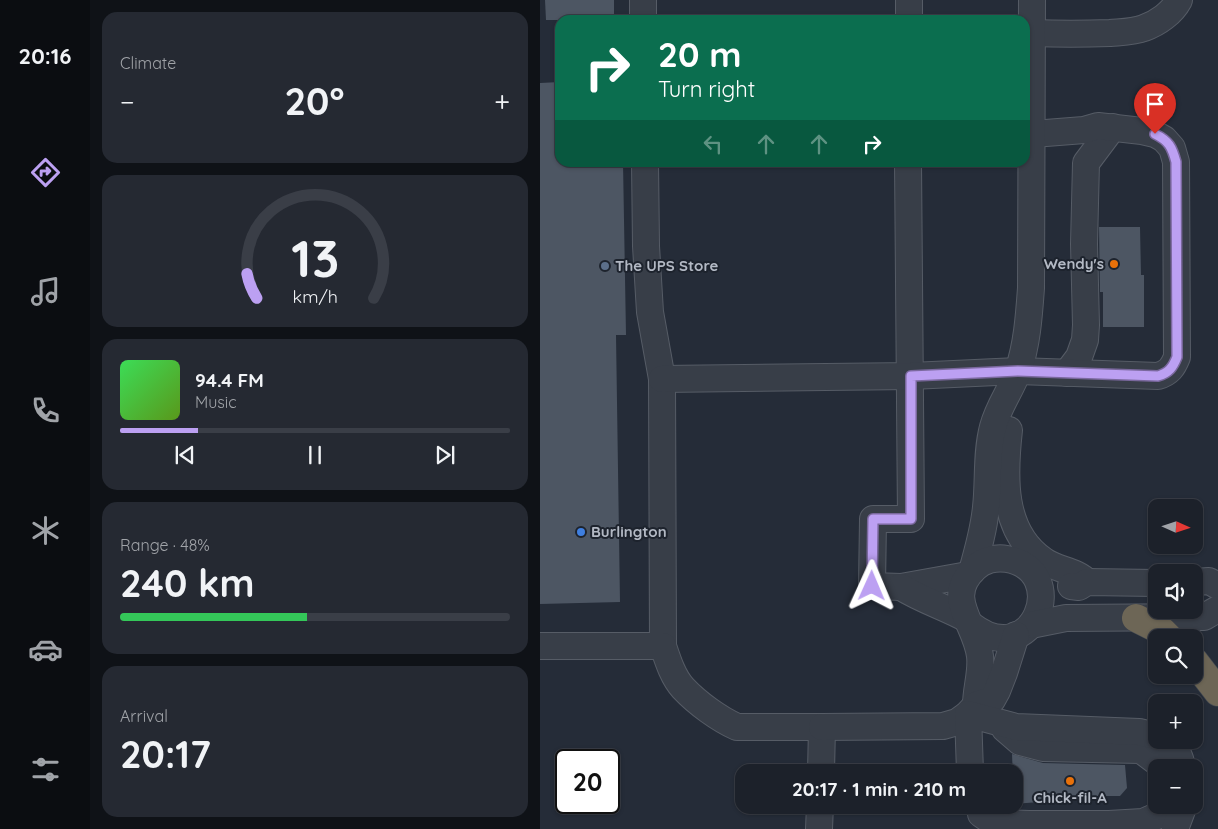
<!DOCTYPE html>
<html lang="en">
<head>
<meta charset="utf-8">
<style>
	:root { --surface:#1c212a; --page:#252932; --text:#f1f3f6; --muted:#a0a3a8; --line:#3a3e47; --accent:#bca0f2 }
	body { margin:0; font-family:Quicksand,sans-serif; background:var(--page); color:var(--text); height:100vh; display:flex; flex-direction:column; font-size:19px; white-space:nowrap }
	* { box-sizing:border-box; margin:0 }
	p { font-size:16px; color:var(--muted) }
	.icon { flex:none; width:28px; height:28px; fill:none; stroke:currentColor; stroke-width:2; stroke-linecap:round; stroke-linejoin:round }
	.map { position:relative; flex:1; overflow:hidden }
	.sheet { display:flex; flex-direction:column; gap:12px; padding:12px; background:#0f1217; width:450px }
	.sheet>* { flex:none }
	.hud { position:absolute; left:15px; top:15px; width:475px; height:152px; border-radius:15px; box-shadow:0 1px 4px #0004,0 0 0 1px var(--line); background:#0b6e4f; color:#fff; overflow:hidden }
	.needle { width:32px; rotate:93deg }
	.tools { position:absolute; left:608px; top:499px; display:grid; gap:10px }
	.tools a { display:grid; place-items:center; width:55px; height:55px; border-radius:10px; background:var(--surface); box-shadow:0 1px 4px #0004,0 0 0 1px var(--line); font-size:25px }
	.speed { position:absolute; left:15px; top:749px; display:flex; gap:10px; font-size:25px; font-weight:700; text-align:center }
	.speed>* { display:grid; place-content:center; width:65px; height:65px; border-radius:50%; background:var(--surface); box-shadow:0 1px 4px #0004,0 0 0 1px var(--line); line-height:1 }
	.speed .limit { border:2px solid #111; border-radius:8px; background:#fff; color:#111 }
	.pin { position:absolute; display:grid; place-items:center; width:42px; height:42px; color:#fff; margin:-51px -21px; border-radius:50% 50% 50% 0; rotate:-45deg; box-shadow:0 0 5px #0007 }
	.pin .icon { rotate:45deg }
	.me { position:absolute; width:55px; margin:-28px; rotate:1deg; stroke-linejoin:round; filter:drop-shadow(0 0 4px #0008) }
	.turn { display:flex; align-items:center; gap:18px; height:105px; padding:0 20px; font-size:22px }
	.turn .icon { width:65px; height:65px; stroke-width:2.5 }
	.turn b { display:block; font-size:35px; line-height:42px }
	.lanes { display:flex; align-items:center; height:48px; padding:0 20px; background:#0003; justify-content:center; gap:25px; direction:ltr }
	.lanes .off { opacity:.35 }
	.big { font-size:38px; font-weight:700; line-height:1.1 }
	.sheet .tile { flex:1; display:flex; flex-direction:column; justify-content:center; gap:8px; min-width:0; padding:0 18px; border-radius:15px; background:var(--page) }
	.sheet .dial { align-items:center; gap:0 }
	.dial svg { height:130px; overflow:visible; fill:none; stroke:var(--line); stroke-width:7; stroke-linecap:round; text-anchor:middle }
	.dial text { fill:var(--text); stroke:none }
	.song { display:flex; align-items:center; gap:15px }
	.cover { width:60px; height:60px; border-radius:8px; background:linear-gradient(135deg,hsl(130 70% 55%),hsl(90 70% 35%)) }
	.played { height:5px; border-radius:2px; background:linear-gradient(90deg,var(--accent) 20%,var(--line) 20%) }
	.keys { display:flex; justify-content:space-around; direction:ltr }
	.heat { display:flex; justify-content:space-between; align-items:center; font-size:28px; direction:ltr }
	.charge { height:8px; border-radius:4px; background:linear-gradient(90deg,#34c759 48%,var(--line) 0) }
	.trip { position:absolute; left:195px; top:764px; width:288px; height:50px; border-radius:15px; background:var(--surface); box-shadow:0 1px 4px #0004,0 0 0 1px var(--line); font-weight:700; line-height:50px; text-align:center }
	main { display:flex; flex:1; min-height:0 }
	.menu { display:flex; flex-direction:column; width:90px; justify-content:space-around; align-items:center; background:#0b0d11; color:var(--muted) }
	.menu .icon { width:35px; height:35px }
	.menu .active { color:var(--accent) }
	.menu b { font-size:22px; color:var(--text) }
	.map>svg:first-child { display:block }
	.building { fill:#4d5663 }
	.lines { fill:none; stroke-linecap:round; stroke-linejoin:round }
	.minor-casing { stroke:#565c66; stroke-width:28 }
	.highway-casing { stroke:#434953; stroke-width:29 }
	.minor { stroke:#383e48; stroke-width:26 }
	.highway { stroke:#6d6656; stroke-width:28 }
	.route-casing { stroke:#7a689d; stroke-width:12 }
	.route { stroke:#bca0f2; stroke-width:9 }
	.food-dot { fill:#e8710a; stroke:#1d232d; stroke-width:2 }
	.service-dot { fill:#5c6f8a; stroke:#1d232d; stroke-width:2 }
	.shop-dot { fill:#3f7fe0; stroke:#1d232d; stroke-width:2 }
	.labels { text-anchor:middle; stroke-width:4; stroke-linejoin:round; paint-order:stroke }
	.poi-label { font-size:15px; font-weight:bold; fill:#b3b9c4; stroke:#1d232d; text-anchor:start }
</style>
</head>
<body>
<main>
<nav class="menu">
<b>20:16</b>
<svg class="icon active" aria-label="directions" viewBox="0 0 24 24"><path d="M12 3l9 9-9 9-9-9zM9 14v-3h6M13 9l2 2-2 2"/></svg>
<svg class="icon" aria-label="music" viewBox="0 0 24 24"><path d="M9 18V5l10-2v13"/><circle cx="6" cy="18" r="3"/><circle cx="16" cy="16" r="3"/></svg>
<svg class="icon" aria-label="phone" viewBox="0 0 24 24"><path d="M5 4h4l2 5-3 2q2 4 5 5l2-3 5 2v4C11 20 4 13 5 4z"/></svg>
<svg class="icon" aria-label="climate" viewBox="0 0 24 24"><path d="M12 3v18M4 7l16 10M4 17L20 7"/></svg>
<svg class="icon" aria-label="car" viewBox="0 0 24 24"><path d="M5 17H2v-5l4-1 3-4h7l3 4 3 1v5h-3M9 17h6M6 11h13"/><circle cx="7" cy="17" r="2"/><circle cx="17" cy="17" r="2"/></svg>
<svg class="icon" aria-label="filters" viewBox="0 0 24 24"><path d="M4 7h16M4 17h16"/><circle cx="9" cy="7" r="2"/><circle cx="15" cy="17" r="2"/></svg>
</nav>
<section class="sheet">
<div class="tile"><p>Climate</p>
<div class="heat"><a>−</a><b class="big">20°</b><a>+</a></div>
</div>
<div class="tile dial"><svg viewBox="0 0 100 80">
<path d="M14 69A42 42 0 1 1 86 69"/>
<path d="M14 69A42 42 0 0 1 8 54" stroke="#bca0f2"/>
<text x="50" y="56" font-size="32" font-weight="700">13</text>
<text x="50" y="72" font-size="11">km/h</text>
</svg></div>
<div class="tile">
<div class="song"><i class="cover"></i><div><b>94.4 FM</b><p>Music</p></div></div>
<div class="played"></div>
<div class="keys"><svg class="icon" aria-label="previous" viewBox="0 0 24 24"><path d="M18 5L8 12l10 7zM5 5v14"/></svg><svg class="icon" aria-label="pause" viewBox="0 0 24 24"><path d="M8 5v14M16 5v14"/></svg><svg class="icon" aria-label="next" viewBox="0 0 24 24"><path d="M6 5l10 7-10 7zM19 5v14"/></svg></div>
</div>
<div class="tile"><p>Range · 48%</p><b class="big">240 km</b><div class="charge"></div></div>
<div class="tile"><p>Arrival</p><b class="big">20:17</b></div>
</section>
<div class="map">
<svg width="678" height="829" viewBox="0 0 678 829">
	<rect width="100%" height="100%" fill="#252c38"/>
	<g class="building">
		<path d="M5,0h69v20h-68z"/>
		<path d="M20,82v80h63l3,173h-10l4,267 -80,2v-521z"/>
		<path d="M559,227h41l1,48h3v52h-41v-35h-3z"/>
		<path d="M472,754l31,9 82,2 2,23 -7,8h-33l-20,4 -53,4z"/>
	</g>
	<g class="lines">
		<defs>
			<g id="minor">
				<path d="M103,0v20"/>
				<path d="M369,0v20"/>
				<path d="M492,33c26,1 52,1 78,0 11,-1 24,-1 34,-5 14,-5 28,-15 35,-28"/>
				<path d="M105,162l1,84 4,66 12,67 1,267"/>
				<path d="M368,162l3,357h-38l-1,67 29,1 67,-12"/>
				<path d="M527,373l12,-16 6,-17 1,-15 -2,-81 2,-81 27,-36"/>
				<path d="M122,379l249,-3 107,-5 140,5c11,-3 15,-9 19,-19l-1,-195 -4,-14 -8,-9 -9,-5 -13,-3 -44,-5 -14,4 -51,4"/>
				<path d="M469,430c-5,45 -8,101 34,130 13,10 33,10 44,22"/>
				<path d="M432,571c6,-21 12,-42 14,-64 3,-26 0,-54 7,-80 5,-20 18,-37 25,-56 9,-26 11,-55 13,-83l1,-288"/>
				<path d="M654,582l15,-1 9,5"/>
				<path d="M531,586l8,1 8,-5 69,1"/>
				<path d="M361,587c21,13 44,20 66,32"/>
				<path d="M431,625c63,49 101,-55 36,-66 -11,-2 -24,1 -32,9 -32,30 1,55 5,88 2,16 -4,32 -4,49"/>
				<path d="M491,625l35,-7 138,-1 14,-8"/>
				<path d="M0,646h123c5,15 10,31 20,42 14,15 36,31 54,39h85l-1,45"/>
				<path d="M282,727l121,-1 14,-4 11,-8 8,-9 16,-5 5,-9 7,-18 12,-38"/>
				<path d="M465,729l15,13 23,6 98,2 24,18"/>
				<path d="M626,740c9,6 15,17 16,28"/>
				<path d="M430,772l-2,-58 48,13 123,5 17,4"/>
				<path d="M440,805l1,9 13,9 35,1h80l34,-2 16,-7 5,-10"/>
				<path d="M279,829l1,-24"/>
				<path d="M635,829l9,-24"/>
			</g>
			<g id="highway">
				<path d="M596,618l26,13 7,7"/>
				<path d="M654,661l24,31"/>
			</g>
		</defs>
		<use href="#minor" class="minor-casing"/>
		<use href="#highway" class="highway-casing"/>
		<use href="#minor" class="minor"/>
		<use href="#highway" class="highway"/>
	</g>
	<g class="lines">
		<defs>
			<path id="route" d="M332,586l1,-67h38v-143l107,-5 140,5c11,-3 15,-9 19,-19l-1,-195c-4,-15 -7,-21 -21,-28"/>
		</defs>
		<use href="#route" class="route-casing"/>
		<use href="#route" class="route"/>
	</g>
	<g class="food-dot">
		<circle cx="574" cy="264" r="5"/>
		<circle cx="530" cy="781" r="5"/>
	</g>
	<circle class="service-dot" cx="65" cy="266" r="5"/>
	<circle class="shop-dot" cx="41" cy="532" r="5"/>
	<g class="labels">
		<g class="poi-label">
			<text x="564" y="269" text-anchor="end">Wendy's</text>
			<text x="75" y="271">The UPS Store</text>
			<text x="51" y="537">Burlington</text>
			<text x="530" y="803" text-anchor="middle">Chick-fil-A</text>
		</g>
	</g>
</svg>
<div class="tools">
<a><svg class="needle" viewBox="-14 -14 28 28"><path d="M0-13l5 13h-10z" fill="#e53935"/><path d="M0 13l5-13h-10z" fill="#a0a3a8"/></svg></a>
<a><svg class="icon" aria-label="sound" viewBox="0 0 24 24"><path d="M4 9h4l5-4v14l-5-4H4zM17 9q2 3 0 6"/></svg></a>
<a><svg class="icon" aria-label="search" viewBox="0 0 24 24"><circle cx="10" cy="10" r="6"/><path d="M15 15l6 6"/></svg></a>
<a>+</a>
<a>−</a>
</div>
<div class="speed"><div class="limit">20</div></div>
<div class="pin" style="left:615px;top:134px;background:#d93025"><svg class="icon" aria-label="arrive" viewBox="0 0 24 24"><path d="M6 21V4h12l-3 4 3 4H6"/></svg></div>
<svg class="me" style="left:332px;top:586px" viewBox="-20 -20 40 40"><path d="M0-17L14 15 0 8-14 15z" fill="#bca0f2" stroke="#fff" stroke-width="4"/></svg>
<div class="trip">20:17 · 1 min · 210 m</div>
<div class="hud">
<div class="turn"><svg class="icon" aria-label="right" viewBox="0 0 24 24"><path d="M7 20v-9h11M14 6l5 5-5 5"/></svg><div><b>20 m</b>Turn right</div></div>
<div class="lanes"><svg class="icon off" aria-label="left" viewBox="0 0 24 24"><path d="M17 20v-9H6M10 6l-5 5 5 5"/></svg><svg class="icon off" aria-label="ahead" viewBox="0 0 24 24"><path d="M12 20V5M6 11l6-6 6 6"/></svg><svg class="icon off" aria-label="ahead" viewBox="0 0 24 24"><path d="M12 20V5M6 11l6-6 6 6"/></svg><svg class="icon" aria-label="right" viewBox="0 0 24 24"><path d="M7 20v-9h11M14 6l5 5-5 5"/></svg></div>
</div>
</div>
</main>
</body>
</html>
